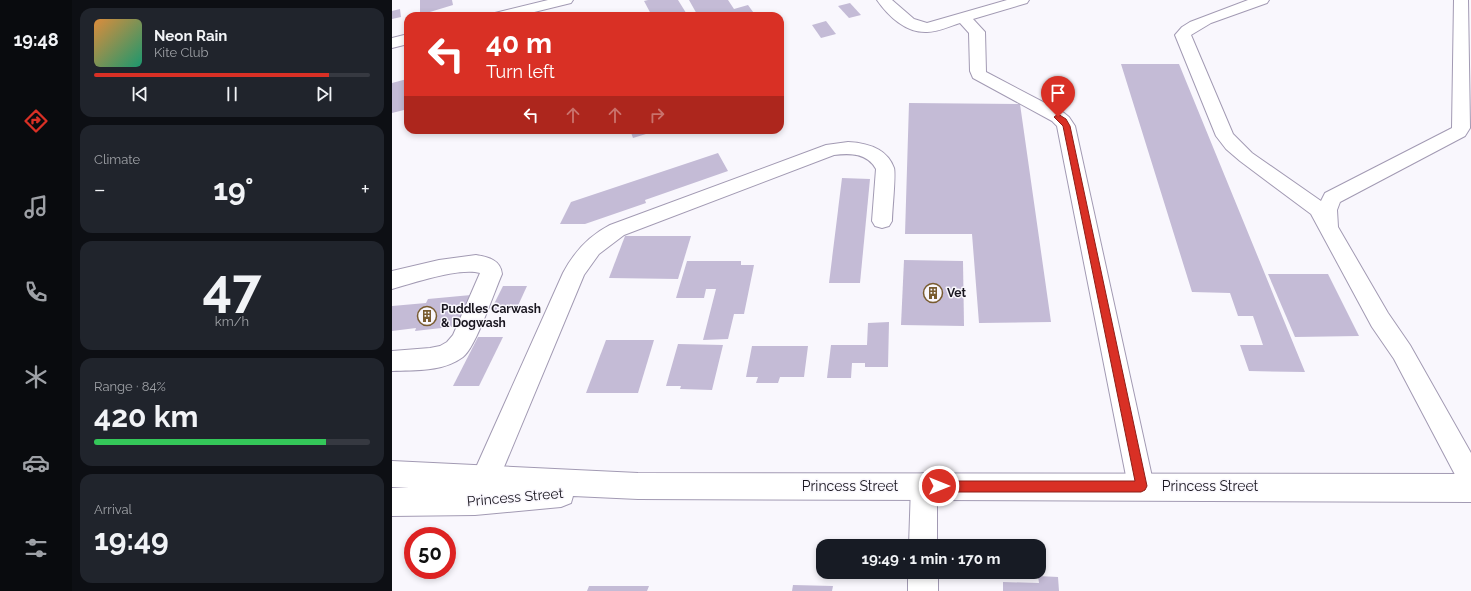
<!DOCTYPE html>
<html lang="en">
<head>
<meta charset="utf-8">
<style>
	:root { --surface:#171b24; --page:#20242c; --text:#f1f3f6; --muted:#9ea1a6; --line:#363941; --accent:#d93025 }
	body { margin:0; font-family:Raleway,sans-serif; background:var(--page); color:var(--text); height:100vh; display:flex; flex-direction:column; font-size:15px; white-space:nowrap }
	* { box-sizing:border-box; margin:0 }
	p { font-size:13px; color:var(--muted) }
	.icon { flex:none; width:22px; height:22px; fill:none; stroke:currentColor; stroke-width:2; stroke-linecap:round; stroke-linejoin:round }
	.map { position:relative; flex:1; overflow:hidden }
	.panel { display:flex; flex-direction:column; gap:8px; padding:8px; background:#0d0f14; width:320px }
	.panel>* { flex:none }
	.banner { position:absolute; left:12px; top:12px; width:380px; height:122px; border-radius:12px; box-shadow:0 2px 6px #0003; background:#d93025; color:#fff; overflow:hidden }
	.speed { position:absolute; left:12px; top:527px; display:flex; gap:8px; font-size:20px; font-weight:700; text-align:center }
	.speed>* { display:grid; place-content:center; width:52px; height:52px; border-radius:50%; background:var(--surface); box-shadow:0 2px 6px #0003; line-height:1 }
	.speed .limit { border:6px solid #d22; background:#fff; color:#111 }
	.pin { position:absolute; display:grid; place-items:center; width:34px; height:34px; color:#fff; margin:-41px -17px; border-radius:50% 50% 50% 0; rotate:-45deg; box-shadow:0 0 4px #0007 }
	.pin .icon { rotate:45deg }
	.me { position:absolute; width:44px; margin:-22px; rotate:90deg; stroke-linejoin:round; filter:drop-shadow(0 0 3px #0008) }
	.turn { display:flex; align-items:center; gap:14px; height:84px; padding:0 16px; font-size:18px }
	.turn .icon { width:52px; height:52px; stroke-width:2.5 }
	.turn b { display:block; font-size:28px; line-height:34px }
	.lanes { display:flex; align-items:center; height:38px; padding:0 16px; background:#0003; justify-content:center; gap:20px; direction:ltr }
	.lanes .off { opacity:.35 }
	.big { font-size:30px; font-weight:700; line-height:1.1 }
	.panel .tile { flex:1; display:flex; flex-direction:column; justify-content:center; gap:6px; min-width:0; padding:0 14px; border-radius:12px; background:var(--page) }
	.panel .dial { align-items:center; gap:0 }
	.dial b { font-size:52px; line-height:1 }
	.song { display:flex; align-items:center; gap:12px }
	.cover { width:48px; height:48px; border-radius:6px; background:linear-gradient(135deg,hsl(30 70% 55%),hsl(160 70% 35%)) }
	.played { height:4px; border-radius:2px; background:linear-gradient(90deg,var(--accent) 85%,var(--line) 85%) }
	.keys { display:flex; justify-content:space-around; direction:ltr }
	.heat { display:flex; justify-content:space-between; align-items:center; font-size:22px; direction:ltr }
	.charge { height:6px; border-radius:3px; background:linear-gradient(90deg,#34c759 84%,var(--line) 0) }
	.trip { position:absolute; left:424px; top:539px; width:230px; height:40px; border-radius:12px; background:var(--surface); box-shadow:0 2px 6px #0003; font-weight:700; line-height:40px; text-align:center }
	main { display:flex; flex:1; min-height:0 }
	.menu { display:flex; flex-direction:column; width:72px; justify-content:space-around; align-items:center; background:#090b0e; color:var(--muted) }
	.menu .icon { width:28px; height:28px }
	.menu .selected { color:var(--accent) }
	.menu b { font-size:18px; color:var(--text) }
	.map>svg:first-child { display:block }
	.building { fill:#c4bbd6 }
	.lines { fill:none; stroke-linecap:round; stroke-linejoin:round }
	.minor-casing { stroke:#a29ab3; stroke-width:2 }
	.major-casing { stroke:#a29ab3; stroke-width:2 }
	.minor { fill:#fff; fill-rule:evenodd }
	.major { fill:#fff; fill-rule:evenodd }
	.route { fill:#d93025; stroke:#8d1f18 }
	.labels { text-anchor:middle; stroke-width:3; stroke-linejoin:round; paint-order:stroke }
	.poi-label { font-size:12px; font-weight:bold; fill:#19161f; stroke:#f9f7fd; text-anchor:start }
	.near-street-label { font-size:14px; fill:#19161f; stroke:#f9f7fd }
</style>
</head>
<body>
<main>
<nav class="menu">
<b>19:48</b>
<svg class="icon selected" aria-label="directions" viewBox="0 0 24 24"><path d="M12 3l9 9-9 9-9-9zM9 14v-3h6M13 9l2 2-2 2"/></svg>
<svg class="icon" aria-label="music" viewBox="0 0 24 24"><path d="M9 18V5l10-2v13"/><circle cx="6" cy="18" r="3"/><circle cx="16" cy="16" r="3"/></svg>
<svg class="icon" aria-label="phone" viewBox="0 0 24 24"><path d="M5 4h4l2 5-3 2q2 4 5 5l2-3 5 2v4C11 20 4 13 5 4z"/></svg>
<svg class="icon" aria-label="climate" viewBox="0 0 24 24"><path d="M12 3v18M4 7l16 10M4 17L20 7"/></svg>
<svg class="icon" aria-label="car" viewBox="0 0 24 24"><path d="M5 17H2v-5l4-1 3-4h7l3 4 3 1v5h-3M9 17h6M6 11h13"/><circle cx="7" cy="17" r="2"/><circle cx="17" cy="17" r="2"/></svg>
<svg class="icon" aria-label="filters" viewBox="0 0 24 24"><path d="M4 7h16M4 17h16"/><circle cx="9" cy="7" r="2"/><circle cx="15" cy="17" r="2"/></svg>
</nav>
<section class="panel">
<div class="tile">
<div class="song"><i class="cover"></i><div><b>Neon Rain</b><p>Kite Club</p></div></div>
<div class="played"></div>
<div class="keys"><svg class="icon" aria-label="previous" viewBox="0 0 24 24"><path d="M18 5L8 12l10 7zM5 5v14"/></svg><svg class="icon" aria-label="pause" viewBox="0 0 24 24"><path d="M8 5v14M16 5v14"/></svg><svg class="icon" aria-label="next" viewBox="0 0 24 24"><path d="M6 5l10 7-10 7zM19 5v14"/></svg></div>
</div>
<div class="tile"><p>Climate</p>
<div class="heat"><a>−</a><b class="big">19°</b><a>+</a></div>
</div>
<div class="tile dial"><b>47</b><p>km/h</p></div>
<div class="tile"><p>Range · 84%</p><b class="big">420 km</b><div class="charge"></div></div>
<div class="tile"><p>Arrival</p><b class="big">19:49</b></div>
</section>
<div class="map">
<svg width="1079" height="591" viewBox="0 0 1079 591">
	<rect width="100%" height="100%" fill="#f9f7fd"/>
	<g class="building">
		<path d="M28,0h32l1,5 -33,10z"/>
		<path d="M256,0h30l10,16h-36l-8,-15z"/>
		<path d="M297,0h39l6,9 14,-4 8,11h-58z"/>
		<path d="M458,3l11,12 -12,3 -11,-12z"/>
		<path d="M8,9l1,8 -9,2v-8z"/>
		<path d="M434,21l10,13 -15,4 -9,-13z"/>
		<path d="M729,64h58l126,308 -56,-1 -9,-26h23l-10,-29h-15l-8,-23 -38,-1z"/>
		<path d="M15,79l1,30 -16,4v-30z"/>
		<path d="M517,103l111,1 31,218 -72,1 -7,-89h-67z"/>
		<path d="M238,130h29l-26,8z"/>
		<path d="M326,153l10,18 -83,29 1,3 -61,21h-25l11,-22z"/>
		<path d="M450,178l28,1 -10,104h-31z"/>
		<path d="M233,236h66l-13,43 -69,-1z"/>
		<path d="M512,260l59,1 1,65 -63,-1z"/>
		<path d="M295,261h54v4h13l-10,49h-10l-6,25 -25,1 13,-51h-10l-2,9h-28z"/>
		<path d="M876,274h60l31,62 -64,1z"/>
		<path d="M111,286h24l-11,24h-25z"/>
		<path d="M79,295l-12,31 -44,5 1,-3 -24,3v-25l34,-3 2,-4z"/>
		<path d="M497,322l-1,45h-23v-4h-13l-1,15h-24l4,-33h36l1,-22z"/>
		<path d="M86,337h25l-24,49h-26z"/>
		<path d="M214,340h48l-16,53h-52z"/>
		<path d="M286,344l45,1 -11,45 -32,-1 1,-3h-15z"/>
		<path d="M360,346h56l-4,31h-24l-2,6h-22l2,-6h-12z"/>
		<path d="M646,576l20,1 1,14h-56v-9l36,1z"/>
		<path d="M401,585l40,1 -1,5h-40z"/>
		<path d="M197,586h60l-2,5h-60z"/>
	</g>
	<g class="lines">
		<defs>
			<g id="minor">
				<path d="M156,0h25l-2,3 -53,13h-25l2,-3z"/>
				<path d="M485,0h15l22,19 13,4 80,-23h22l-2,3 -54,16 12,13 1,40 78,41 5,4 6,9 79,360 -3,10 -10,3 -10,-3 -3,-10 -71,-360 -5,-5 -79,-43 -3,-7 -1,-38 -9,-10c-10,3 -22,9 -33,9 -21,1 -39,-16 -50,-32z"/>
				<path d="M856,0h21l-2,3 -56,20 -20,12 42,99 19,19 69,48 4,-8 127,-65 2,-128h14l2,128 -5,8 -125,66 -3,8 1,17 50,86 22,32 61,108v39l-9,-4 -68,-129 -22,-32 -61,-113 -71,-53 -14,-12 -10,-13 -41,-101 7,-8 8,-5z"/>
				<path d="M16,34v10l-16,4v-10z"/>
				<path d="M456,142c19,1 39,6 46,26 2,7 -2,43 -2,53l-3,5 -7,2 -7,-2 -3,-5 4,-52c-9,-16 -26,-16 -42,-14l-210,80 -25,19 -15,21 -95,228 -10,4 -10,-4 -4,-10 4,-10 94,-210c11,-21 26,-37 47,-48l216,-80z"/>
				<path d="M84,255c12,2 25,5 26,19 -8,18 -26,73 -39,83 -20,15 -48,13 -71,14v-20l38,-3 10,-2 7,-4 6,-7 27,-62c-20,-6 -67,10 -88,16v-18l47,-11z"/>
				<path d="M532,473l10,3 3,10v60h-28l2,-60 3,-10z"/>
				<rect x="516" y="572" width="30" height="19"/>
			</g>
			<path id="major" d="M0,461l246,12 833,1v28l-833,-3 -65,-3 -2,7 -10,4 -86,8 -83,1v-28h17l-17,-1z"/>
		</defs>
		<use href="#minor" class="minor-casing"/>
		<use href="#major" class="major-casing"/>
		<use href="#minor" class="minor"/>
		<use href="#major" class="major"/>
	</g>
	<path class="route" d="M666,114l8,5 4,7 77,360 -2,4 -4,2h-202l-4,-2 -1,-4 1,-4 4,-1h196l-72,-355 -9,-9z"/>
	<defs>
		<symbol id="building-ring" viewBox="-11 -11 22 22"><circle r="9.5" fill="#f9f7fd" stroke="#795c30" stroke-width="1.5"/><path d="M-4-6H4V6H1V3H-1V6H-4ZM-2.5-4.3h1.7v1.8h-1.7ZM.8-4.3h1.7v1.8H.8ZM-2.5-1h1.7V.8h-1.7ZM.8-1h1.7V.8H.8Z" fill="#795c30"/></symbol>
	</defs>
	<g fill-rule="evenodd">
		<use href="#building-ring" x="530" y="282" width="22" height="22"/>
		<use href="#building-ring" x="24" y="305" width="22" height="22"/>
	</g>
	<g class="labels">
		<g class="poi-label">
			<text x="555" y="297">Vet</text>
			<text x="49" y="313">Puddles Carwash<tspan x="49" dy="14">&amp; Dogwash</tspan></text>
		</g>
		<g class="near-street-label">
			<text x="458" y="491">Princess Street</text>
			<text x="818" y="491">Princess Street</text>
			<text transform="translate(123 497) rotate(-5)" y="5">Princess Street</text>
		</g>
	</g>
</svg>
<div class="speed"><div class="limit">50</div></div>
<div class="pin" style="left:666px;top:117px;background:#d93025"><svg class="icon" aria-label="arrive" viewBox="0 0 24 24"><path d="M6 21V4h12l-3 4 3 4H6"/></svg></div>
<svg class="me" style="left:547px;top:486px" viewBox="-20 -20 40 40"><circle r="17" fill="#d93025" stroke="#fff" stroke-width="3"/><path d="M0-11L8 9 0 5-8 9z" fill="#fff"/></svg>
<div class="trip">19:49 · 1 min · 170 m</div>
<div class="banner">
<div class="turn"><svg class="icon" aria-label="left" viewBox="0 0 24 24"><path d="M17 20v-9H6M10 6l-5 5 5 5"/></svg><div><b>40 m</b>Turn left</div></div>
<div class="lanes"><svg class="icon" aria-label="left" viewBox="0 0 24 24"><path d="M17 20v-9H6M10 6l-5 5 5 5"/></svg><svg class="icon off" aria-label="ahead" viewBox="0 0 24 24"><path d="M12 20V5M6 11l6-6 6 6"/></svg><svg class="icon off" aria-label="ahead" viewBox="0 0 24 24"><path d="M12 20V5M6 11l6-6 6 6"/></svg><svg class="icon off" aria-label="right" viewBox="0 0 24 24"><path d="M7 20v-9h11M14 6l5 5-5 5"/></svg></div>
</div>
</div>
</main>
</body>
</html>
